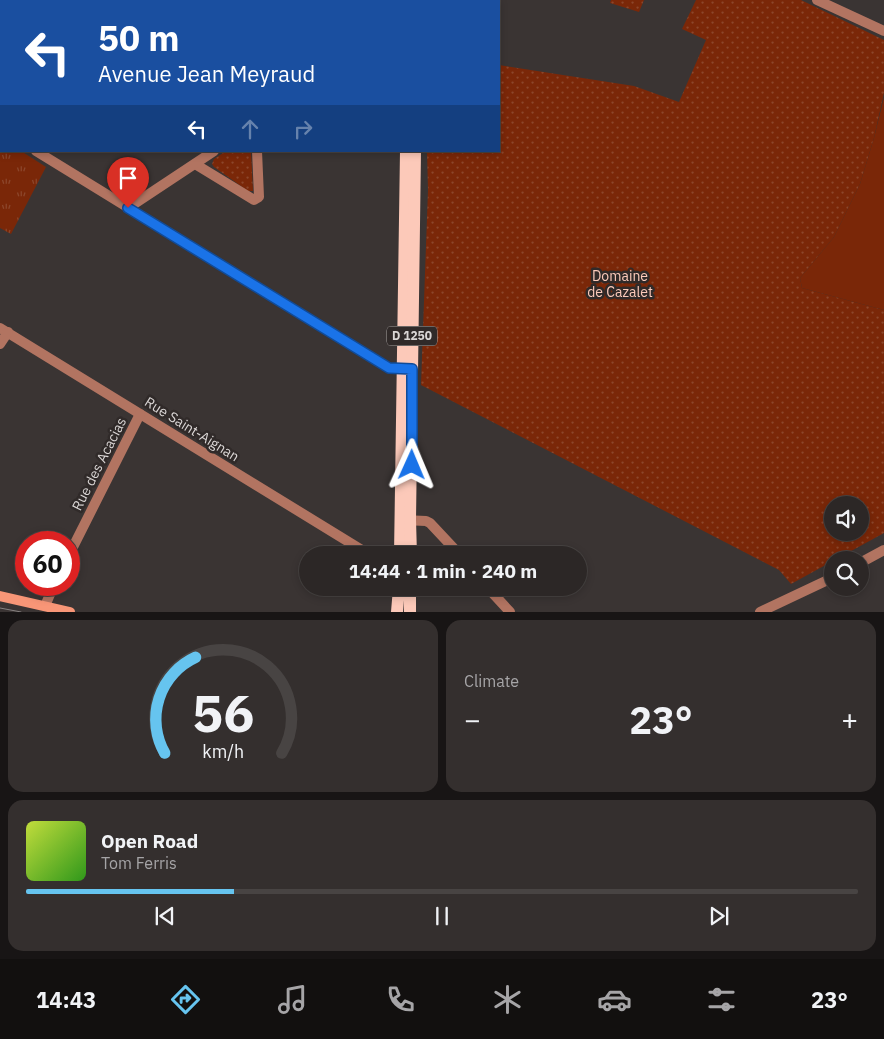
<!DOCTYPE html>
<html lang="en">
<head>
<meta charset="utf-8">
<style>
	:root { --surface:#2c2726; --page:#342f2e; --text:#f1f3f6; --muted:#a6a5a7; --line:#484443; --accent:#66c4ef }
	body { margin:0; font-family:"IBM Plex Sans",sans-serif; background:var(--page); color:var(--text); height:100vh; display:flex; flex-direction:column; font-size:19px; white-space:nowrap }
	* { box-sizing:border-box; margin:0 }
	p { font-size:16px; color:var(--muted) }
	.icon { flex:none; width:28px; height:28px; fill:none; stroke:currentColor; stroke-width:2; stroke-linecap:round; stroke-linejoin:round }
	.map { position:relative; height:612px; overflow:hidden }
	.panel { display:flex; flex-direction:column; gap:8px; padding:8px; background:#181515; flex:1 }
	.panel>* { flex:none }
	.top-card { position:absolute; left:0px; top:0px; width:500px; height:152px; box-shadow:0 2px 8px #0003,0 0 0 1px var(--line); background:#1a4fa0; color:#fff; overflow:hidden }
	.fabs { position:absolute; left:824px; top:496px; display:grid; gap:10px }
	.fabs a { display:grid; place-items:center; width:45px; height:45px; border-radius:50%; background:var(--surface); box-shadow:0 2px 8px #0003,0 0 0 1px var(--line); font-size:25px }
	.speed { position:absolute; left:15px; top:531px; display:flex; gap:10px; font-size:25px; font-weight:700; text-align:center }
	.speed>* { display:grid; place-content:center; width:65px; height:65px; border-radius:50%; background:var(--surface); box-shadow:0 2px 8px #0003,0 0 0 1px var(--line); line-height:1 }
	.speed .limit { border:8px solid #d22; background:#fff; color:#111 }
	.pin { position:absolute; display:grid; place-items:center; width:42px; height:42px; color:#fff; margin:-51px -21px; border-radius:50% 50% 50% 0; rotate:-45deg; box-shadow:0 0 5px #0007 }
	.pin .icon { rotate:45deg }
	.me { position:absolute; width:55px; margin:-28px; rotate:1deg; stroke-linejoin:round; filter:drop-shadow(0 0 4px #0008) }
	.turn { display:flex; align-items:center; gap:18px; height:105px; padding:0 15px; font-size:22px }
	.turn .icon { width:65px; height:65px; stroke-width:2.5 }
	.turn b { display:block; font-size:35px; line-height:42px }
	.lanes { display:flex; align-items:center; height:48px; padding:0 15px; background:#0003; justify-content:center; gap:25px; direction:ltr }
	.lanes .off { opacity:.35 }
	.big { font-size:38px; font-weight:700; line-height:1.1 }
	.panel .widget { flex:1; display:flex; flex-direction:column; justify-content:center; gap:8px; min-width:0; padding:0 18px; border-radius:15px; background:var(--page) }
	.panel .dial { align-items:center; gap:0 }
	.dial svg { height:130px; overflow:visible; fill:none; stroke:var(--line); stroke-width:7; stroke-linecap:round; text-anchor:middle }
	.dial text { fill:var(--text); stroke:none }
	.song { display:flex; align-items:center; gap:15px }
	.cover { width:60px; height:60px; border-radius:8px; background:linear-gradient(135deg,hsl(70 70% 55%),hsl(110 70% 35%)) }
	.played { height:5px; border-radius:2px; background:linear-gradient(90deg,var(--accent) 25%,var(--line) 25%) }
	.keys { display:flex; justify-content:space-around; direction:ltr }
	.heat { display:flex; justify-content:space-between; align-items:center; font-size:28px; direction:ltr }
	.panel .tiles { flex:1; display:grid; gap:8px; grid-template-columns:1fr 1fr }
	.widget:last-child { grid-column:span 2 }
	.trip { position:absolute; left:299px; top:546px; width:288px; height:50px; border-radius:25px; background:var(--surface); box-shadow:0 2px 8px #0003,0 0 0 1px var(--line); font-weight:700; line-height:50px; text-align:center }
	.menu { display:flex; height:80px; justify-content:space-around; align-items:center; background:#12100f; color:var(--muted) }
	.menu .icon { width:35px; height:35px }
	.menu .on { color:var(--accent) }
	.menu b { font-size:22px; color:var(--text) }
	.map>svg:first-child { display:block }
	.grass { fill:url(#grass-tufts) }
	.park { fill:url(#park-dots); fill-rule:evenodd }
	.pitch { fill:#7a2708 }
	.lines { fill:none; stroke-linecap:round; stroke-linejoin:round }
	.minor { stroke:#b27461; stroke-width:10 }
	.tertiary { stroke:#b27461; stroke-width:10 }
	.secondary { stroke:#f89677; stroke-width:10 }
	.primary { stroke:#fcc9b9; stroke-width:12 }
	.tram { stroke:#878281; stroke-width:1 }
	.route-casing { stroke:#114b97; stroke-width:12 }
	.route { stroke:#1a73e8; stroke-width:9 }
	.labels { text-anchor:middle; stroke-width:5; stroke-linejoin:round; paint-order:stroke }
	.shield { fill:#302a29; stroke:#a7a2a1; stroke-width:1 }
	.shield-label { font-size:12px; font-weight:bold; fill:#dad6d5 }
	.park-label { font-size:14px; fill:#fccaba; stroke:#302a29 }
	.street-label { font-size:14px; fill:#dad6d5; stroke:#302a29 }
</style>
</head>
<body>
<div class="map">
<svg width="884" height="612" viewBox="0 0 884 612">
	<defs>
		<pattern id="grass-tufts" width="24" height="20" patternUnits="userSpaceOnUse" patternTransform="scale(1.25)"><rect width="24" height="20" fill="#7a2708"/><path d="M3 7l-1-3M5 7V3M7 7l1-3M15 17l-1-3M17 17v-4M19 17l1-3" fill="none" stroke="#8c462b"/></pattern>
		<pattern id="park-dots" width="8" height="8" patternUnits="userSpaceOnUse" patternTransform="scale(1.25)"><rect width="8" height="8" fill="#7a2708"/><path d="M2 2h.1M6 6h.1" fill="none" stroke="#8c462b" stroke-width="1.8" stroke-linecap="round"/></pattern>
	</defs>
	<rect width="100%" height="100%" fill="#3a3433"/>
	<path class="grass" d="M0,139l1,12h20l25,16 -35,67 -11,-6z"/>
	<g class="park">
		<path d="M611,0h33l-5,12 -29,-9z"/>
		<path d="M696,0h105l83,40v53l-10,45 -14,46 -26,53 -34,41 2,10 82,22v223l-93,51 -12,-14 -358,-185 7,-195 -1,-39h72v-86l135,21 45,16 27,-62 -24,-11zM832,505h28v27h-28z"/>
		<path d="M226,151h25l2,40h-5l-34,-24 -2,-3 2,-5z"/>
	</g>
	<path class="pitch" d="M884,97v213l-82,-22 -2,-10 34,-41 26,-53 14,-46z"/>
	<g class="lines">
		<g class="minor">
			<path d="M3,0l5,1"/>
			<path d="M817,0l67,31"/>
			<path d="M0,129l1,1"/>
			<path d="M36,151l353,217 19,1"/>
			<path d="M195,164l59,36 5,-3 -2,-46"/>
			<path d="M128,208l86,-57"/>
			<path d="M0,328l370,227"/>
			<path d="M0,344l8,-12"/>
			<path d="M403,520l23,1 4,2 30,32"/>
			<path d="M69,555l71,-141"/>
			<path d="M488,588l22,24"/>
			<path d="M45,606l9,-21"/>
		</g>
		<g class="tertiary">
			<path d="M860,563l24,-13"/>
			<path d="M760,612l72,-34"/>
		</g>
		<path class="secondary" d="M0,596l70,16"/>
		<g class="primary">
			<path d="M407,1v-1"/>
			<path d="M416,1l1,-1"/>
			<path d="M400,555l6,-404"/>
			<path d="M411,555l-1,-35 5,-369"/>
			<path d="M397,612l2,-24"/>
			<path d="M410,612v-24"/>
		</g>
		<path class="tram" d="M0,608l21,4"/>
	</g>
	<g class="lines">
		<defs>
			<path id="route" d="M128,208l261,160 23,1v96"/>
		</defs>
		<use href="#route" class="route-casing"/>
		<use href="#route" class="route"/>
	</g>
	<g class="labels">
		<rect class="shield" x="387" y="326.5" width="50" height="19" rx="4"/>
		<g class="shield-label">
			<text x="412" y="340">D 1250</text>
		</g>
		<g class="park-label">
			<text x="620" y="281">Domaine<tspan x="620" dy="16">de Cazalet</tspan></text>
		</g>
		<g class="street-label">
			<text transform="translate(192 429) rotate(32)" y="5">Rue Saint-Aignan</text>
			<text transform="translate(99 464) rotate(-63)" y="5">Rue des Acacias</text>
		</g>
	</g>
</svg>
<div class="fabs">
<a><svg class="icon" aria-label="sound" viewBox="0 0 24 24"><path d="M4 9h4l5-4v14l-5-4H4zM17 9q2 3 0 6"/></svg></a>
<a><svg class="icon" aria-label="search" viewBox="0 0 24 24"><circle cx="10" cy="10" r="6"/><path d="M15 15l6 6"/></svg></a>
</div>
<div class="speed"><div class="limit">60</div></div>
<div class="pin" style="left:128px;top:208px;background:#d93025"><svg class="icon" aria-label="arrive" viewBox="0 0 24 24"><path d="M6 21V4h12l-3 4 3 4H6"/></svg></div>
<svg class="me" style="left:412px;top:465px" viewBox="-20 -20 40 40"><path d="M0-17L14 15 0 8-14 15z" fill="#1a73e8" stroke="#fff" stroke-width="4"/></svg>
<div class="trip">14:44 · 1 min · 240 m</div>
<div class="top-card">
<div class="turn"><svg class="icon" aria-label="left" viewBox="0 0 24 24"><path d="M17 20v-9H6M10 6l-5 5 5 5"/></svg><div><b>50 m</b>Avenue Jean Meyraud</div></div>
<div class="lanes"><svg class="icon" aria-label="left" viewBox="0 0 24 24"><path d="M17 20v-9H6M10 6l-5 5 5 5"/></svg><svg class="icon off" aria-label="ahead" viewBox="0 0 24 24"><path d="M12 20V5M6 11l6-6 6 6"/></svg><svg class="icon off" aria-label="right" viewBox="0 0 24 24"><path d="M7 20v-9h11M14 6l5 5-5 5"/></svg></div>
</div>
</div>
<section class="panel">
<div class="tiles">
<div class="widget dial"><svg viewBox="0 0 100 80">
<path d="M14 69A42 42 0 1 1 86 69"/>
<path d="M14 69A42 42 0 0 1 33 10" stroke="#66c4ef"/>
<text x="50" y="56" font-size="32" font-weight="700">56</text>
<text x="50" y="72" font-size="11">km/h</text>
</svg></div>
<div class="widget"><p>Climate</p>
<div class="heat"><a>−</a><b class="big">23°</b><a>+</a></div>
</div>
<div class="widget">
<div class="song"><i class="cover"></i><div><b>Open Road</b><p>Tom Ferris</p></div></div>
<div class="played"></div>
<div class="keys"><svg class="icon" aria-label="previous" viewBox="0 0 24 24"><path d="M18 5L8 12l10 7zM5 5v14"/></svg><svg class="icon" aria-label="pause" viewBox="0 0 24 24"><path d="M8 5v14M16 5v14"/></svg><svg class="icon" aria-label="next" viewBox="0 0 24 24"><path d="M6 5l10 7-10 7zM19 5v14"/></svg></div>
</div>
</div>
</section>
<nav class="menu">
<b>14:43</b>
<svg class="icon on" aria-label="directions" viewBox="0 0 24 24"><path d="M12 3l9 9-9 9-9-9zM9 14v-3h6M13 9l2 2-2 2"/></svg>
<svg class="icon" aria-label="music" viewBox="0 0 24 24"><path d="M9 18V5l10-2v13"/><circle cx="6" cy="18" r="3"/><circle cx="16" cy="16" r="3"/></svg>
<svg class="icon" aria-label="phone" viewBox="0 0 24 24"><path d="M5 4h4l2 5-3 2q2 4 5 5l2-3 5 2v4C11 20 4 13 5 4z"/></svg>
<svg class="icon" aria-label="climate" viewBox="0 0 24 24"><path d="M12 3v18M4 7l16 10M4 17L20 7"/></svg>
<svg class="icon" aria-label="car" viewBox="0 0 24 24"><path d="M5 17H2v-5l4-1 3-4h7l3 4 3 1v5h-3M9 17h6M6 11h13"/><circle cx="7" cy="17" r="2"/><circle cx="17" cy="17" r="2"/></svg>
<svg class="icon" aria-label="filters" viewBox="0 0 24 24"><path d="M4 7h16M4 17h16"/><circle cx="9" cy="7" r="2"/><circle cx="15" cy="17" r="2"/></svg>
<b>23°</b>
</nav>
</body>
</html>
